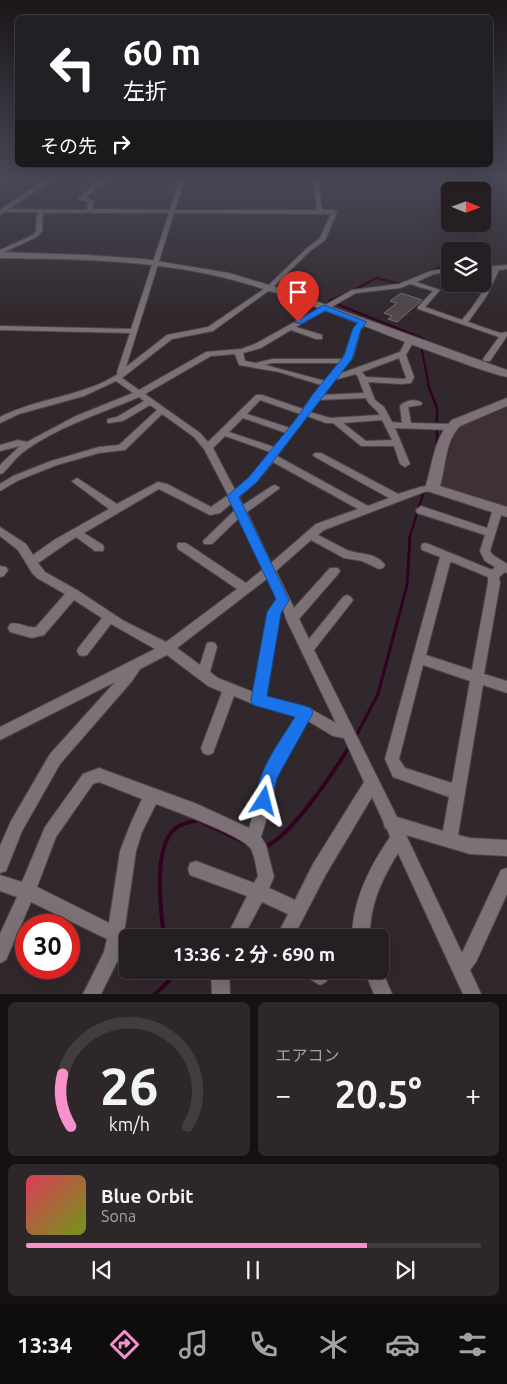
<!DOCTYPE html>
<html lang="ja">
<head>
<meta charset="utf-8">
<style>
	:root { --surface:#251e22; --page:#2d272a; --text:#f1f3f6; --muted:#a3a2a5; --line:#423c40; --accent:#f890cc }
	body { margin:0; font-family:Ubuntu,"Noto Sans JP",sans-serif; background:var(--page); color:var(--text); height:100vh; display:flex; flex-direction:column; font-size:19px; white-space:nowrap }
	* { box-sizing:border-box; margin:0 }
	p { font-size:16px; color:var(--muted) }
	.icon { flex:none; width:28px; height:28px; fill:none; stroke:currentColor; stroke-width:2; stroke-linecap:round; stroke-linejoin:round }
	.map { position:relative; height:994px; overflow:hidden }
	.panel { display:flex; flex-direction:column; gap:8px; padding:8px; background:#141013; flex:1 }
	.panel>* { flex:none }
	.top-card { position:absolute; left:15px; top:15px; width:478px; height:152px; border-radius:8px; box-shadow:0 5px 20px #0002,0 0 0 1px var(--line); background:#202124; color:#fff; overflow:hidden }
	.needle { width:32px; rotate:91deg }
	.buttons { position:absolute; left:441px; top:182px; display:grid; gap:10px }
	.buttons a { display:grid; place-items:center; width:50px; height:50px; border-radius:8px; background:var(--surface); box-shadow:0 5px 20px #0002,0 0 0 1px var(--line); font-size:25px }
	.speed { position:absolute; left:15px; top:914px; display:flex; gap:10px; font-size:25px; font-weight:700; text-align:center }
	.speed>* { display:grid; place-content:center; width:65px; height:65px; border-radius:50%; background:var(--surface); box-shadow:0 5px 20px #0002,0 0 0 1px var(--line); line-height:1 }
	.speed .limit { border:8px solid #d22; background:#fff; color:#111 }
	.pin { position:absolute; display:grid; place-items:center; width:42px; height:42px; color:#fff; margin:-51px -21px; border-radius:50% 50% 50% 0; rotate:-45deg; box-shadow:0 0 5px #0007 }
	.pin .icon { rotate:45deg }
	.me { position:absolute; width:55px; margin:-28px; rotate:9deg; stroke-linejoin:round; filter:drop-shadow(0 0 4px #0008) }
	.turn { display:flex; align-items:center; gap:18px; height:105px; padding:0 25px; font-size:22px }
	.turn .icon { width:65px; height:65px; stroke-width:2.5 }
	.turn b { display:block; font-size:35px; line-height:42px }
	.then { display:flex; align-items:center; height:48px; padding:0 25px; background:#0003; gap:10px; font-size:19px }
	.big { font-size:38px; font-weight:700; line-height:1.1 }
	.panel .card { flex:1; display:flex; flex-direction:column; justify-content:center; gap:8px; min-width:0; padding:0 18px; border-radius:8px; background:var(--page) }
	.panel .dial { align-items:center; gap:0 }
	.dial svg { height:130px; overflow:visible; fill:none; stroke:var(--line); stroke-width:7; stroke-linecap:round; text-anchor:middle }
	.dial text { fill:var(--text); stroke:none }
	.song { display:flex; align-items:center; gap:15px }
	.cover { width:60px; height:60px; border-radius:8px; background:linear-gradient(135deg,hsl(350 70% 55%),hsl(80 70% 35%)) }
	.played { height:5px; border-radius:2px; background:linear-gradient(90deg,var(--accent) 75%,var(--line) 75%) }
	.keys { display:flex; justify-content:space-around; direction:ltr }
	.heat { display:flex; justify-content:space-between; align-items:center; font-size:28px; direction:ltr }
	.panel .tiles { flex:1; display:grid; gap:8px; grid-template-columns:1fr 1fr }
	.card:last-child { grid-column:span 2 }
	.trip { position:absolute; left:119px; top:929px; width:270px; height:50px; border-radius:8px; background:var(--surface); box-shadow:0 5px 20px #0002,0 0 0 1px var(--line); font-weight:700; line-height:50px; text-align:center }
	.tab-bar { display:flex; height:80px; justify-content:space-around; align-items:center; background:#0f0c0e; color:var(--muted) }
	.tab-bar .icon { width:35px; height:35px }
	.tab-bar .active { color:var(--accent) }
	.tab-bar b { font-size:22px; color:var(--text) }
	.map>svg:first-child { display:block }
	.built { fill:#3f3038 }
	.lines { fill:none; stroke-linecap:round; stroke-linejoin:round }
	.stream-far4 { stroke:#320021; stroke-width:1 }
	.stream-far3 { stroke:#320021; stroke-width:2 }
	.stream-far2 { stroke:#320021; stroke-width:2.5 }
	.stream-far1 { stroke:#320021; stroke-width:3 }
	.stream { stroke:#320021; stroke-width:4 }
	.building { fill:#51474c; stroke:#796e73 }
	.street-casing { stroke:#4d464a; stroke-width:2 }
	.secondary-casing { stroke:#4d464a; stroke-width:2 }
	.street { fill:#7b7176; fill-rule:evenodd }
	.secondary { fill:#7b7176; fill-rule:evenodd }
	.route { fill:#1a73e8; stroke:#114b97 }
</style>
</head>
<body>
<div class="map">
<svg width="507" height="994" viewBox="0 0 507 994">
	<rect width="100%" height="100%" fill="#31282d"/>
	<path class="built" d="M507,408v100l-66,-22 -1,-2 15,-52 8,-7z"/>
	<g class="lines">
		<g class="stream-far4">
			<path d="M452,191l11,-14"/>
			<path d="M450,193l-8,11 8,7"/>
			<path d="M464,251l8,-3 5,-7 -11,-17"/>
			<path d="M439,269l11,-11"/>
		</g>
		<g class="stream-far3">
			<path d="M354,290l22,-12 25,6 39,-17"/>
			<path d="M349,292l-20,9 95,38"/>
			<path d="M422,350l7,37"/>
		</g>
		<g class="stream-far2">
			<path d="M428,385l9,23v37"/>
			<path d="M409,539l15,-48"/>
		</g>
		<path class="stream-far1" d="M355,738l23,-44 29,-109 3,-47"/>
		<g class="stream">
			<path d="M265,847c26,-11 69,-75 84,-100"/>
			<path d="M164,938c-3,-27 -13,-97 15,-112 5,-3 13,-4 19,-6l52,25"/>
			<path d="M155,994l14,-13 3,-11"/>
		</g>
	</g>
	<path class="building" d="M401,293l21,7 -25,22 -9,-3 4,-3 -8,-3 13,-10 -7,-2z"/>
	<g class="lines">
		<defs>
			<g id="street">
				<path d="M0,177h5l-5,2z"/>
				<path d="M109,177h6l-17,9 -13,12 9,3 -2,8 78,1 11,-33h4l-10,33h142l-4,-33h4l5,33h12l3,2 -12,28 -15,11 -39,38 -58,42 -41,8 -50,39 17,12 67,-38 35,-3 14,-5 97,-54 47,-6 32,-13 19,-3v4l-16,2 -18,8 24,8 -15,17 37,13c13,-15 24,-31 30,-50l-10,1v-4l25,-2v4l-8,1 -13,27 -18,25 32,11 7,-1v4l-17,25h-6l-1,-2 16,-22 -81,-28v-2l15,-16 -23,-7 -10,4 -44,5 -60,34 26,8v4h-6l-25,-9 -30,18 -18,5 2,8 11,2 16,-4h71l11,-31 6,-7h6l1,2 -6,6 -8,28 -14,17 61,-22 5,-10h6l1,2 -6,11 8,22 -3,6 -10,1 -33,-2 7,18 9,7 8,15 10,1 -2,-17c5,-6 16,-8 22,-3l-1,2 -13,2 3,16 40,1 4,3 -4,3 -56,-2 15,36 -5,3 -5,-3 -6,-18h-33l-28,-23h-7l-19,-7 -30,40 91,50 21,-8 -74,-41 -2,-2 2,-2h6l77,41 22,-7 12,-2 5,3 -2,2 -11,2 -100,38 -6,5c10,5 19,10 29,15 13,5 29,2 38,15l-2,3 -4,1 -17,-8 -18,-3 -33,-18 -35,31 18,37 36,-40h8l2,3 -2,3 -39,45 10,20 34,-42 4,-2 4,2 2,3 -2,3 -37,47 83,167 46,14 6,-34 -56,-20 -8,-18 55,-202 -18,-7 -1,-3 1,-3 4,-1 66,27 3,-3 -10,-6 -5,-10 5,-16 -68,-22 -1,-3 5,-4 66,22 7,-22 4,-1 5,4 -13,42 3,4 14,9v9l-2,-1 -6,5 1,6 -16,91 23,7v12l-24,-8 -25,150 12,3 37,2v16l-37,-2 -64,-19 56,118 39,-83 6,-2v26l-31,68 -6,8 11,24h-18l-65,-141c-16,26 -29,53 -28,85h-18c0,-37 18,-72 38,-101l-3,-8 -2,-1 -2,-7 -11,-24 -47,79 -32,62h-17l12,-24 -26,-12 -15,28 5,2 2,6h-28l21,-42 -57,-21 -2,-6 2,-6 6,-2 58,22 4,-7c-2,-8 -3,-20 -7,-27 -7,-13 -79,-39 -95,-45l-14,28 -6,19 -15,103 -20,40h-18l21,-42 3,-13 -76,-37 -25,58 -6,3v-29l17,-37 -17,-6v-16l22,7 23,-55 38,-53 16,-6 98,36 52,24 11,-34 2,-18 34,-60 -38,-10 -24,-10 -21,57 -5,2 -5,-2 -2,-5 21,-56 -14,-6 -41,-31 -27,14 -8,12 -72,83 -38,67 -16,40 -6,2v-27l11,-25 39,-67 65,-72 -115,58v-13l155,-78 -44,-25 -24,31 -4,1 -4,-1 -2,-4 2,-4 23,-29 -28,-18 -30,35 -12,3 -22,-6 -2,-4 2,-4c9,-3 17,5 26,3l29,-33 -28,-16 -5,-5 -14,-23 -18,-14v-9l26,17 7,11 21,-15 55,-31 -35,-26 -2,-2 5,-3 40,26 41,-22 9,2 44,23 17,-12 -24,-46 -10,-12 -32,-23 -37,36 -26,3 -42,12 -38,15 -19,11v-7l13,-8 38,-15 48,-14 20,-2 38,-35 -7,-5 -27,16 -15,2 -1,-2 1,-2 9,-2 27,-16 -5,-4c-39,17 -83,30 -117,56 -7,6 -13,14 -19,20l-3,1v-9l20,-19 -20,5v-6l18,-5 9,2 49,-26 57,-23 -17,-12 -32,15 -65,18 -19,9v-6c37,-19 82,-20 118,-43l-1,-2 13,-39 -130,-3v-4l131,3 38,-116h-126l-1,18 -5,6 -37,17v-4l33,-15 3,-4 1,-19h-33l-3,-2 1,-1 85,1 1,-8 -10,-3 16,-15zM174,213l157,1 -11,24 -14,11 -39,38 -59,40 -41,8 -41,32zM235,354l4,11 40,7 42,13 -18,24 -41,-14h-6l-48,47 -8,-9 -55,-39 66,-38zM399,358l7,19 -1,2 -39,-2 -4,-5zM272,363h67l-14,18 -60,-16zM356,374l2,3 6,16 -43,2 13,-15zM366,398c2,7 10,10 14,17l-50,3 -20,-6 7,-12zM260,400l40,14 -10,14 -43,-14zM243,418l43,15 -12,14 -45,-15zM382,420l10,20 -26,1 -23,-18zM225,436l45,16 -20,26 -15,12 -22,-42zM273,462l85,47 -42,15 -45,39 -24,-51 33,-24 -5,-3 -3,1 -29,19 -4,-8 17,-15zM159,489l51,26 10,-2 12,-10 3,7 -32,31 1,3h8l27,-26 24,51 -17,14 -60,-40h-8l-1,3 1,3 59,40 -71,53 -42,-21 -47,-31 -32,-18 -7,-9 38,-26 19,14h8l1,-3 -1,-3 -19,-12zM452,562l36,15v6l-16,87 -46,-15 24,-92zM268,578l9,21 -9,13 -15,80 -35,-14 -8,-6 7,-25 -2,-4 -4,-1 -4,1 -7,22 -23,-17zM283,609l3,10 50,104 -27,-15 -44,-12 15,-83zM423,665l47,16 -18,102 -47,-15 -6,-9zM308,721l25,15 11,2 20,44 -51,82 -18,36 -26,-12 5,-11 -8,-32 -5,-8 13,-43 2,-16zM99,782l43,17 -12,26 -10,26 -11,72 -72,-36 19,-50 37,-53z"/>
				<path d="M0,566l6,1 2,3 -4,6 -4,1z"/>
				<path d="M380,966l12,28h-18l-10,-24h16z"/>
				<path d="M211,970h18l1,24h-18z"/>
				<path d="M301,970h25l3,6 -3,6 -6,3 -16,-9z"/>
			</g>
			<g id="secondary">
				<path d="M49,177h7l-56,38v-5z"/>
				<path d="M0,252l87,3 57,4 85,14 56,17 222,80v7c-22,-5 -43,-14 -64,-21 -67,-24 -132,-54 -199,-73 -79,-23 -163,-24 -244,-25z"/>
				<path d="M507,398v8l-47,20c-15,15 -14,40 -20,60l67,21v10l-80,-26 -2,-3c8,-23 8,-49 27,-68z"/>
			</g>
		</defs>
		<use href="#street" class="street-casing"/>
		<use href="#secondary" class="secondary-casing"/>
		<use href="#street" class="street"/>
		<use href="#secondary" class="secondary"/>
	</g>
	<linearGradient id="sky" x2="0" y2="1"><stop stop-color="#1b1619"/><stop offset="0.56" stop-color="#484857"/><stop offset="1" stop-color="#484857" stop-opacity="0"/></linearGradient>
	<rect width="507" height="316" fill="url(#sky)"/>
	<path class="route" d="M324,305l43,17 -6,7 -9,30 -95,123 -18,15 50,103 -8,13 -14,83 38,10 6,2 2,5 -36,65 -7,29 -6,3 -5,-3c-11,-25 23,-68 36,-90l-42,-12 -2,-5 16,-88 9,-13 -49,-103 22,-19 48,-59 16,-24 31,-38 9,-28 5,-5 -33,-12 -24,13 -7,-2z"/>
</svg>
<div class="buttons">
<a><svg class="needle" viewBox="-14 -14 28 28"><path d="M0-13l5 13h-10z" fill="#e53935"/><path d="M0 13l5-13h-10z" fill="#a3a2a5"/></svg></a>
<a><svg class="icon" aria-label="layers" viewBox="0 0 24 24"><path d="M12 4l9 5-9 5-9-5zM3 14l9 5 9-5"/></svg></a>
</div>
<div class="speed"><div class="limit">30</div></div>
<div class="pin" style="left:298px;top:322px;background:#d93025"><svg class="icon" aria-label="arrive" viewBox="0 0 24 24"><path d="M6 21V4h12l-3 4 3 4H6"/></svg></div>
<svg class="me" style="left:264px;top:801px" viewBox="-20 -20 40 40"><path d="M0-17L14 15 0 8-14 15z" fill="#1a73e8" stroke="#fff" stroke-width="4"/></svg>
<div class="trip">13:36 · 2 分 · 690 m</div>
<div class="top-card">
<div class="turn"><svg class="icon" aria-label="left" viewBox="0 0 24 24"><path d="M17 20v-9H6M10 6l-5 5 5 5"/></svg><div><b>60 m</b>左折</div></div>
<div class="then">その先<svg class="icon" aria-label="right" viewBox="0 0 24 24"><path d="M7 20v-9h11M14 6l5 5-5 5"/></svg></div>
</div>
</div>
<section class="panel">
<div class="tiles">
<div class="card dial"><svg viewBox="0 0 100 80">
<path d="M14 69A42 42 0 1 1 86 69"/>
<path d="M14 69A42 42 0 0 1 9 37" stroke="#f890cc"/>
<text x="50" y="56" font-size="32" font-weight="700">26</text>
<text x="50" y="72" font-size="11">km/h</text>
</svg></div>
<div class="card"><p>エアコン</p>
<div class="heat"><a>−</a><b class="big">20.5°</b><a>+</a></div>
</div>
<div class="card">
<div class="song"><i class="cover"></i><div><b>Blue Orbit</b><p>Sona</p></div></div>
<div class="played"></div>
<div class="keys"><svg class="icon" aria-label="previous" viewBox="0 0 24 24"><path d="M18 5L8 12l10 7zM5 5v14"/></svg><svg class="icon" aria-label="pause" viewBox="0 0 24 24"><path d="M8 5v14M16 5v14"/></svg><svg class="icon" aria-label="next" viewBox="0 0 24 24"><path d="M6 5l10 7-10 7zM19 5v14"/></svg></div>
</div>
</div>
</section>
<nav class="tab-bar">
<b>13:34</b>
<svg class="icon active" aria-label="directions" viewBox="0 0 24 24"><path d="M12 3l9 9-9 9-9-9zM9 14v-3h6M13 9l2 2-2 2"/></svg>
<svg class="icon" aria-label="music" viewBox="0 0 24 24"><path d="M9 18V5l10-2v13"/><circle cx="6" cy="18" r="3"/><circle cx="16" cy="16" r="3"/></svg>
<svg class="icon" aria-label="phone" viewBox="0 0 24 24"><path d="M5 4h4l2 5-3 2q2 4 5 5l2-3 5 2v4C11 20 4 13 5 4z"/></svg>
<svg class="icon" aria-label="climate" viewBox="0 0 24 24"><path d="M12 3v18M4 7l16 10M4 17L20 7"/></svg>
<svg class="icon" aria-label="car" viewBox="0 0 24 24"><path d="M5 17H2v-5l4-1 3-4h7l3 4 3 1v5h-3M9 17h6M6 11h13"/><circle cx="7" cy="17" r="2"/><circle cx="17" cy="17" r="2"/></svg>
<svg class="icon" aria-label="filters" viewBox="0 0 24 24"><path d="M4 7h16M4 17h16"/><circle cx="9" cy="7" r="2"/><circle cx="15" cy="17" r="2"/></svg>
</nav>
</body>
</html>
